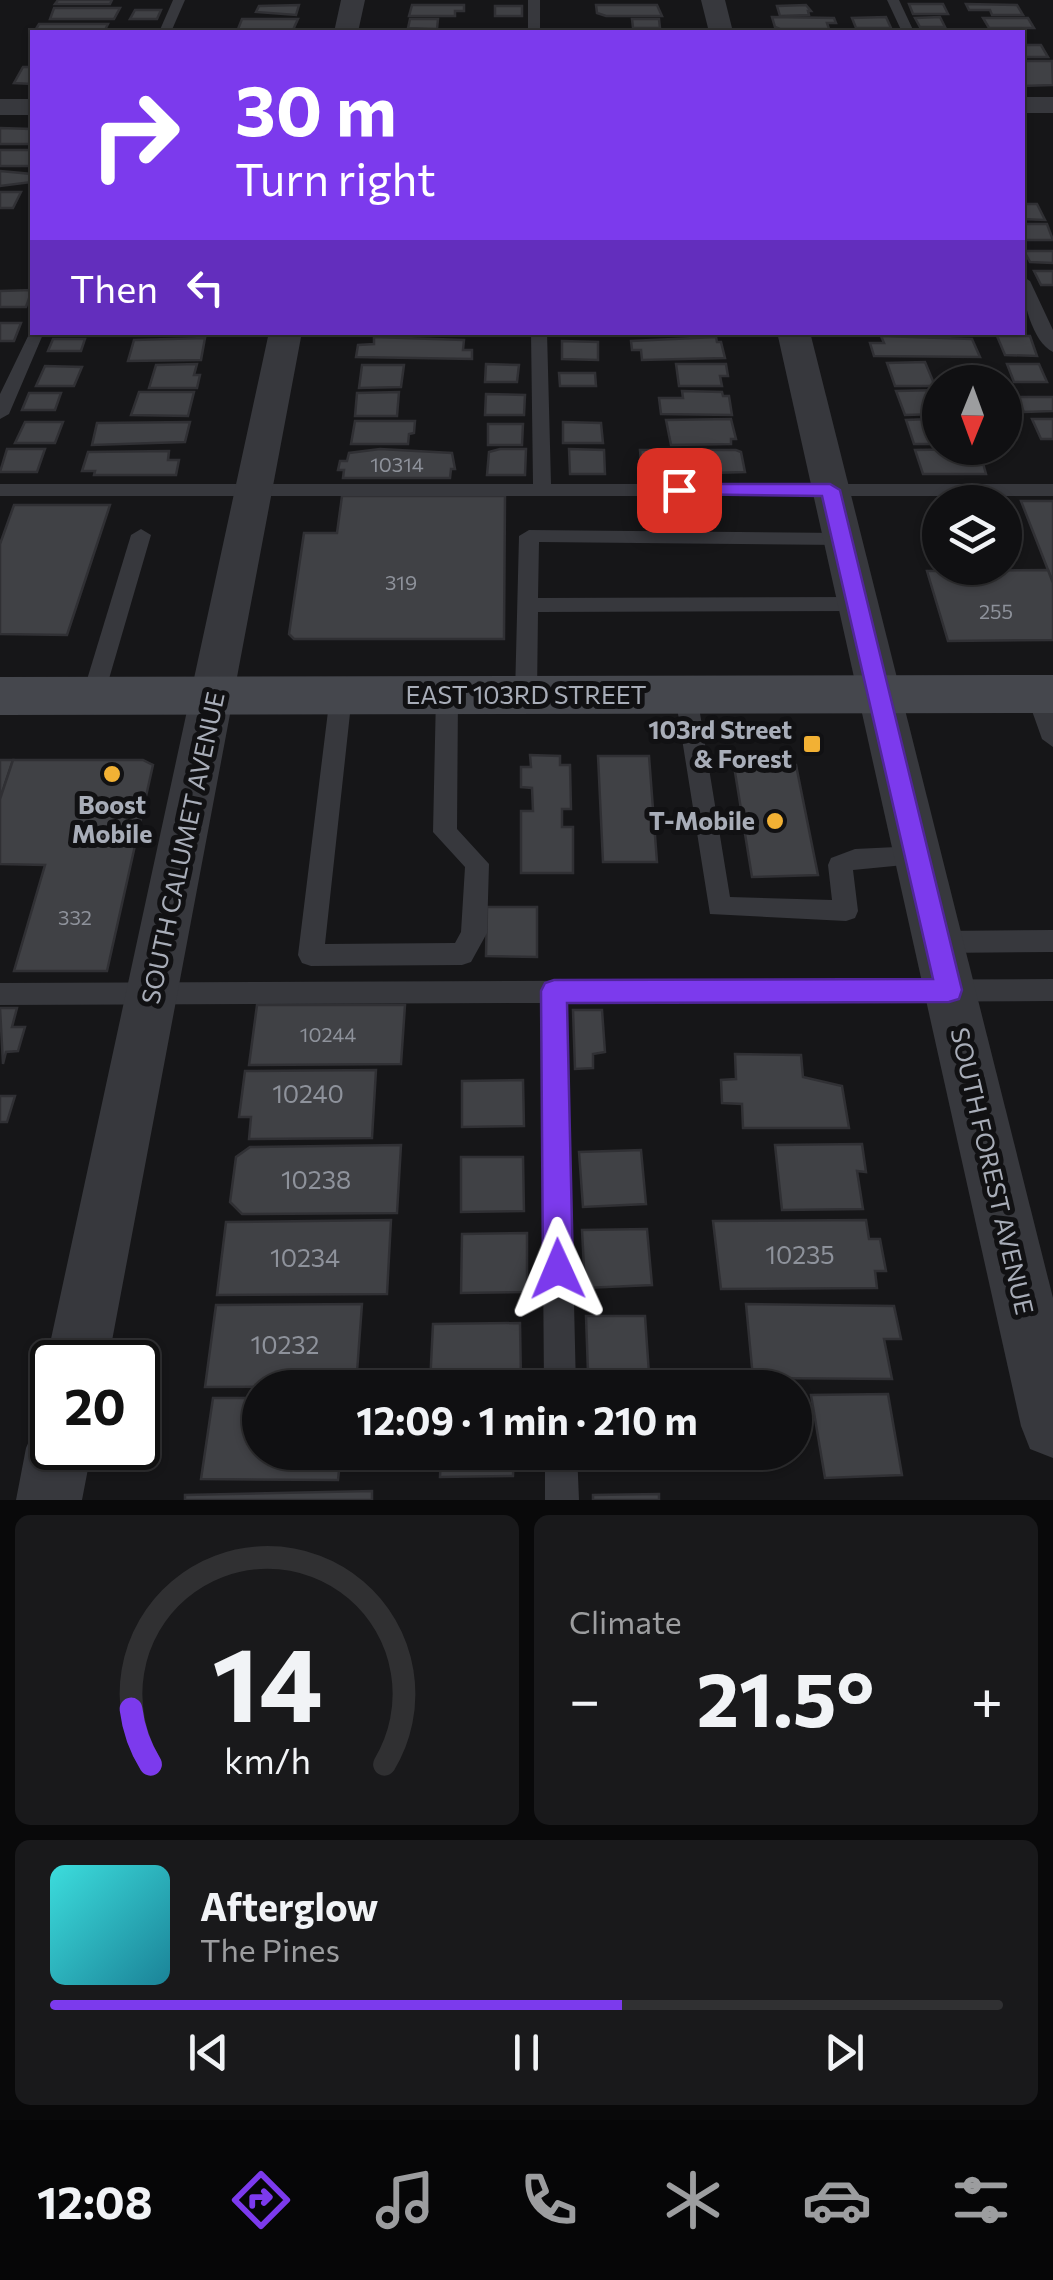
<!DOCTYPE html>
<html lang="en">
<head>
<meta charset="utf-8">
<style>
	:root { --surface:#101012; --page:#19191b; --text:#f1f3f6; --muted:#9c9d9f; --line:#303032; --accent:#7c3aed }
	body { margin:0; font-family:Commissioner,sans-serif; background:var(--page); color:var(--text); height:100vh; display:flex; flex-direction:column; font-size:38px; white-space:nowrap }
	* { box-sizing:border-box; margin:0 }
	p { font-size:32px; color:var(--muted) }
	.icon { flex:none; width:55px; height:55px; fill:none; stroke:currentColor; stroke-width:2; stroke-linecap:round; stroke-linejoin:round }
	.map { position:relative; height:1500px; overflow:hidden }
	.details { display:flex; flex-direction:column; gap:15px; padding:15px; background:#09090a; flex:1 }
	.details>* { flex:none }
	.guide { position:absolute; left:30px; top:30px; width:995px; height:305px; border-radius:0px; box-shadow:0 2px 8px #0004,0 0 0 2px var(--line); background:#7c3aed; color:#fff; overflow:hidden }
	.needle { width:65px; rotate:181deg }
	.tools { position:absolute; left:922px; top:365px; display:grid; gap:20px }
	.tools a { display:grid; place-items:center; width:100px; height:100px; border-radius:50%; background:var(--surface); box-shadow:0 2px 8px #0004,0 0 0 2px var(--line); font-size:50px }
	.speed { position:absolute; left:30px; top:1340px; display:flex; gap:20px; font-size:50px; font-weight:700; text-align:center }
	.speed>* { display:grid; place-content:center; width:130px; height:130px; border-radius:50%; background:var(--surface); box-shadow:0 2px 8px #0004,0 0 0 2px var(--line); line-height:1 }
	.speed .limit { border:5px solid #111; border-radius:15px; background:#fff; color:#111 }
	.pin { position:absolute; display:grid; place-items:center; width:85px; height:85px; color:#fff; margin:-42px; border-radius:20px; box-shadow:0 5px 15px #0006 }
	.me { position:absolute; width:110px; margin:-55px; rotate:359deg; stroke-linejoin:round; filter:drop-shadow(0 0 8px #0008) }
	.turn { display:flex; align-items:center; gap:35px; height:210px; padding:0 40px; font-size:45px }
	.turn .icon { width:130px; height:130px; stroke-width:2.5 }
	.turn b { display:block; font-size:70px; line-height:85px }
	.then { display:flex; align-items:center; height:95px; padding:0 40px; background:#0003; gap:20px; font-size:38px }
	.big { font-size:75px; font-weight:700; line-height:1.1 }
	.details .widget { flex:1; display:flex; flex-direction:column; justify-content:center; gap:15px; min-width:0; padding:0 35px; border-radius:15px; background:var(--page) }
	.details .dial { align-items:center; gap:0 }
	.dial svg { height:260px; overflow:visible; fill:none; stroke:var(--line); stroke-width:7; stroke-linecap:round; text-anchor:middle }
	.dial text { fill:var(--text); stroke:none }
	.song { display:flex; align-items:center; gap:30px }
	.cover { width:120px; height:120px; border-radius:15px; background:linear-gradient(135deg,hsl(180 70% 55%),hsl(190 70% 35%)) }
	.played { height:10px; border-radius:5px; background:linear-gradient(90deg,var(--accent) 60%,var(--line) 60%) }
	.keys { display:flex; justify-content:space-around; direction:ltr }
	.heat { display:flex; justify-content:space-between; align-items:center; font-size:55px; direction:ltr }
	.details .tiles { flex:1; display:grid; gap:15px; grid-template-columns:1fr 1fr }
	.widget:last-child { grid-column:span 2 }
	.trip { position:absolute; left:242px; top:1370px; width:570px; height:100px; border-radius:50px; background:var(--surface); box-shadow:0 2px 8px #0004,0 0 0 2px var(--line); font-weight:700; line-height:100px; text-align:center }
	.menu { display:flex; height:160px; justify-content:space-around; align-items:center; background:#060607; color:var(--muted) }
	.menu .icon { width:70px; height:70px }
	.menu .current { color:var(--accent) }
	.menu b { font-size:45px; color:var(--text) }
	.map>svg:first-child { display:block }
	.building { fill:#404145; stroke:#303034; stroke-width:2.5 }
	.lines { fill:none; stroke-linecap:round; stroke-linejoin:round }
	.service { fill:#37383d; fill-rule:evenodd }
	.minor { fill:#37383d; fill-rule:evenodd }
	.secondary { fill:#45474d; fill-rule:evenodd }
	.route { fill:#7c3aed; stroke:#51269a; stroke-width:2.5 }
	.poi-dot { fill:#f2b134; stroke:#111113; stroke-width:4 }
	.labels { text-anchor:middle; stroke-width:10; stroke-linejoin:round; paint-order:stroke }
	.number-label { font-size:20px; fill:#8e929b }
	.street-label { font-size:25px; fill:#a8adb8; stroke:#111113 }
	.poi-label { font-size:25px; font-weight:bold; fill:#a8adb8; stroke:#111113; text-anchor:end }
	.near-number-label { font-size:25px; fill:#8e929b }
</style>
</head>
<body>
<div class="map">
<svg width="1053" height="1500" viewBox="0 0 1053 1500">
	<rect width="100%" height="100%" fill="#161618"/>
	<g class="building">
		<path d="M58,0h54l-2,4h-55z"/>
		<path d="M909,4h34l5,10h-35z"/>
		<path d="M966,4l51,1 6,10h-31l-2,-5h-21z"/>
		<path d="M299,5l-3,10 -40,-3 3,-6z"/>
		<path d="M412,5h52v6h-9v5h-46z"/>
		<path d="M596,5h61l5,11h-56l-9,-3z"/>
		<path d="M806,5l5,6h-3l1,4 -29,1 -3,-10z"/>
		<rect x="495" y="6" width="27" height="10"/>
		<path d="M54,8h66l-6,11h-64z"/>
		<path d="M135,10h26l-4,9h-27z"/>
		<path d="M772,17l62,1 2,5h-9l2,6h-49l-5,-2z"/>
		<path d="M886,17l5,11h-35l-4,-10z"/>
		<path d="M940,17l5,10h-25l-5,-9z"/>
		<path d="M983,18h45l6,10h-45z"/>
		<path d="M242,19h56l-5,11h-24l-31,-1z"/>
		<path d="M410,19h28l-1,10 -29,-1z"/>
		<path d="M632,19h27l1,9h-27z"/>
		<path d="M39,24h69l-4,8h-70z"/>
		<path d="M1022,45h19l7,12h-26z"/>
		<path d="M1022,61h30l1,24 -31,1z"/>
		<path d="M23,67h9v17l-18,-1z"/>
		<path d="M0,128l32,1v15h-32z"/>
		<rect x="0" y="150" width="32" height="16"/>
		<path d="M0,171l32,3v8l-32,4z"/>
		<path d="M0,192h21l-8,16h-13z"/>
		<path d="M1022,204h15l8,16 -23,-1z"/>
		<path d="M1022,224h25l6,16h-29z"/>
		<path d="M1024,251h29v12l-23,-1z"/>
		<path d="M1034,271h19v14h-12z"/>
		<path d="M32,290l-6,17h-26v-16z"/>
		<path d="M0,323h21l-7,18h-14z"/>
		<path d="M881,336l91,3 8,18 -106,-1 -4,-13h14z"/>
		<path d="M997,336h33l7,20 -32,-1z"/>
		<path d="M374,337l90,3 -1,10h9v9l-116,-2 2,-12 16,-1z"/>
		<path d="M716,337l1,5h4l4,16 -83,2 -1,-10h-9l-1,-9z"/>
		<path d="M205,338l-4,22 -73,1 6,-21z"/>
		<path d="M53,339h32l-4,12h-33z"/>
		<path d="M562,341l36,1v18l-36,-1z"/>
		<path d="M925,362l10,24h-40l-8,-23z"/>
		<path d="M197,364l-3,11h6l-3,13h-48l7,-23z"/>
		<path d="M486,364l33,1 -2,17h-32z"/>
		<path d="M676,364h50l2,12h-8l2,10h-43z"/>
		<path d="M1007,364h32l8,18h-33z"/>
		<path d="M362,365h42l-3,22 -42,1z"/>
		<path d="M45,366l37,1 -8,19h-38z"/>
		<path d="M559,373h36l1,13h-36z"/>
		<path d="M940,390v24l-35,1 -9,-24z"/>
		<path d="M682,391l40,1 1,4h6l3,19 -71,-1 -2,-16h24z"/>
		<path d="M139,392h55l-6,24 -57,-1z"/>
		<path d="M399,392l-2,24h-42l2,-23z"/>
		<path d="M29,393h32l-6,17h-33z"/>
		<path d="M486,394l39,1 -1,20h-39z"/>
		<path d="M1017,397h36v14l-29,1z"/>
		<path d="M731,419l5,20h-5v5l-60,1 -5,-25z"/>
		<path d="M931,419h9v25h-26l-8,-24z"/>
		<path d="M1032,419h21v20h-12z"/>
		<path d="M355,421h60l-1,12 -5,1 -1,10h-57z"/>
		<path d="M25,422h38l-8,21h-40z"/>
		<path d="M190,422l-5,20 -93,3 5,-22z"/>
		<path d="M563,422l38,1 2,20h-40z"/>
		<path d="M488,424h35l-1,21h-34z"/>
		<path d="M7,449h38l-8,23h-37z"/>
		<path d="M380,449l72,4 3,16h-4l-1,9h-107l1,-8h-6l2,-9h7l2,-8z"/>
		<path d="M500,449h26l-1,26h-38l2,-23z"/>
		<path d="M569,449l35,1 1,24h-35z"/>
		<path d="M979,449l7,25h-63l-8,-24z"/>
		<path d="M640,450h96l5,2 4,20 -103,3z"/>
		<path d="M169,451l-1,9h11l-3,15h-82l1,-4h-13l6,-19z"/>
		<path d="M342,496h163l-1,143h-210l-5,-5 15,-101h33z"/>
		<path d="M1021,501h32v82l-5,-13z"/>
		<path d="M14,505h96l-43,130 -67,-1v-90z"/>
		<path d="M1048,570l5,13v57l-105,1 -21,-70z"/>
		<path d="M530,755l30,1v9h10l1,44h-9v18h11v46h-52v-62h12l-1,-23 -11,-1v-20h10z"/>
		<path d="M598,756h51l8,106h-54z"/>
		<path d="M0,760h13l-13,39z"/>
		<path d="M13,760h130l10,5 -46,206h-93l31,-106 -45,-1v-65z"/>
		<path d="M796,765l22,110 -66,2 -18,-111z"/>
		<path d="M487,907h50v50l-51,-1z"/>
		<path d="M257,1005h148l-4,59 -152,1z"/>
		<path d="M0,1008h17l-5,19h13l-7,24 -12,1 -3,12z"/>
		<path d="M573,1010h29l3,42 -12,2v14l-18,1z"/>
		<path d="M735,1054l66,1 2,22 39,9 7,42h-106l-1,-24 -20,-1 -1,-23 15,-1z"/>
		<path d="M376,1070l-4,68 -123,1 2,-22h-12l6,-46z"/>
		<path d="M523,1080l1,46 -62,1v-46z"/>
		<path d="M0,1096h15l-8,26h-7z"/>
		<path d="M862,1144l4,28 -9,-1 6,38 -81,1 -7,-65z"/>
		<path d="M401,1145l-4,68 -155,1 -12,-12 6,-45 14,-10z"/>
		<path d="M641,1150l5,54 -63,3 -4,-55z"/>
		<path d="M461,1157h62l1,54 -63,1z"/>
		<path d="M391,1220l-4,74 -170,1 9,-73z"/>
		<path d="M866,1220l3,19h11l6,32h-11l2,17 -156,1 -8,-68z"/>
		<path d="M647,1229l5,56 -67,3 -3,-58z"/>
		<path d="M527,1233v59l-66,1 1,-59z"/>
		<path d="M362,1304l-6,82 -151,1 11,-82z"/>
		<path d="M746,1304l148,2 7,33h-17l8,40 -139,-1z"/>
		<path d="M586,1316h59l4,58 -61,-1z"/>
		<path d="M520,1323l1,60 -91,1 3,-60z"/>
		<path d="M888,1394l14,81 -77,3 -14,-83z"/>
		<path d="M213,1398h47v54h81l-3,28 -137,-1z"/>
		<path d="M441,1452h73l-1,24 -73,1z"/>
		<path d="M592,1452h68l1,9 -68,2z"/>
		<path d="M372,1491v9h-187v-5z"/>
		<path d="M659,1494v6h-66v-5z"/>
	</g>
	<g class="lines">
		<g class="service">
			<path d="M173,0h12l-14,32h-12z"/>
			<rect x="528" y="0" width="12" height="32"/>
			<path d="M887,0h12l15,32h-12z"/>
			<path d="M1022,276l8,5 23,49v22c-21,-10 -31,-53 -31,-76z"/>
			<path d="M32,328v4h12l-35,82 -9,5v-25z"/>
			<path d="M531,332h16l4,152h502v12h-1053v-12h533z"/>
			<path d="M141,529l10,6 -47,161 -11,8 -11,-8 49,-161z"/>
			<path d="M529,530l313,3 10,6 -10,6 -303,-3 -1,56 320,-1 10,7 -10,7 -320,1 -1,83 -11,8 -11,-8 4,-159z"/>
			<path d="M1037,686l8,2 8,20v39l-11,-8 -16,-45z"/>
			<path d="M341,687l11,8 -27,249 130,-1 6,-11 4,-65 -32,-35 3,-137 11,-8 11,8 -1,134 32,35 -2,69 -16,29 -9,3 -151,1 -9,-3 -4,-8 32,-260z"/>
			<path d="M686,687l11,8 33,202 102,3 -4,-35 3,-7 24,-9 62,-3 8,3 4,7 -4,7 -72,7 5,41 -3,7 -9,3 -136,-7 -35,-219z"/>
			<path d="M1053,930v22l-115,1 -9,-3 -4,-8 4,-8 9,-3z"/>
			<path d="M1053,979v22l-486,2 9,385h-32l-3,-385 -541,2v-22z"/>
			<path d="M545,1452h32l2,48h-34z"/>
		</g>
		<g class="minor">
			<path d="M341,0h24l-7,32h-24z"/>
			<path d="M701,0h24l8,32h-24z"/>
			<rect x="1022" y="97" width="31" height="16"/>
			<rect x="0" y="99" width="32" height="16"/>
			<path d="M269,332h33l-194,1030h-56v17l-6,-17z"/>
			<path d="M777,332h33l243,966v160l-23,-9 -9,-23z"/>
			<path d="M52,1418v30h40l-10,52h-66l10,-52 10,-23z"/>
		</g>
		<path class="secondary" d="M1053,675v38l-1053,2v-38z"/>
	</g>
	<path class="route" d="M679,484h151l10,6 122,500 -3,9 -10,3 -382,1 6,266 -4,10 -11,5 -10,-5 -5,-10 -2,-278 4,-8 9,-3 379,-1 -111,-483 -149,-2v-8z"/>
	<g class="poi-dot">
		<rect x="802" y="734" width="20" height="20" rx="5"/>
		<circle cx="112" cy="774" r="10"/>
		<circle cx="775" cy="821" r="10"/>
	</g>
	<g class="labels">
		<g class="number-label">
			<text x="397" y="472">10314</text>
			<text x="401" y="590">319</text>
			<text x="996" y="619">255</text>
			<text x="75" y="925">332</text>
			<text x="328" y="1042">10244</text>
		</g>
		<g class="street-label">
			<text x="526" y="704">EAST 103RD STREET</text>
			<text transform="translate(183 848) rotate(-78)" y="9">SOUTH CALUMET AVENUE</text>
			<text transform="translate(992 1171) rotate(77)" y="9">SOUTH FOREST AVENUE</text>
		</g>
		<g class="poi-label">
			<text x="792" y="739">103rd Street<tspan x="792" dy="29">&amp; Forest</tspan></text>
			<text x="112" y="814" text-anchor="middle">Boost<tspan x="112" dy="29">Mobile</tspan></text>
			<text x="755" y="830">T-Mobile</text>
		</g>
		<g class="near-number-label">
			<text x="308" y="1103">10240</text>
			<text x="316" y="1189">10238</text>
			<text x="800" y="1264">10235</text>
			<text x="305" y="1267">10234</text>
			<text x="285" y="1354">10232</text>
		</g>
	</g>
</svg>
<div class="tools">
<a><svg class="needle" viewBox="-14 -14 28 28"><path d="M0-13l5 13h-10z" fill="#e53935"/><path d="M0 13l5-13h-10z" fill="#9c9d9f"/></svg></a>
<a><svg class="icon" aria-label="layers" viewBox="0 0 24 24"><path d="M12 4l9 5-9 5-9-5zM3 14l9 5 9-5"/></svg></a>
</div>
<div class="speed"><div class="limit">20</div></div>
<div class="pin" style="left:679px;top:490px;background:#d93025"><svg class="icon" aria-label="arrive" viewBox="0 0 24 24"><path d="M6 21V4h12l-3 4 3 4H6"/></svg></div>
<svg class="me" style="left:558px;top:1269px" viewBox="-20 -20 40 40"><path d="M0-17L14 15 0 8-14 15z" fill="#7c3aed" stroke="#fff" stroke-width="4"/></svg>
<div class="trip">12:09 · 1 min · 210 m</div>
<div class="guide">
<div class="turn"><svg class="icon" aria-label="right" viewBox="0 0 24 24"><path d="M7 20v-9h11M14 6l5 5-5 5"/></svg><div><b>30 m</b>Turn right</div></div>
<div class="then">Then<svg class="icon" aria-label="left" viewBox="0 0 24 24"><path d="M17 20v-9H6M10 6l-5 5 5 5"/></svg></div>
</div>
</div>
<section class="details">
<div class="tiles">
<div class="widget dial"><svg viewBox="0 0 100 80">
<path d="M14 69A42 42 0 1 1 86 69"/>
<path d="M14 69A42 42 0 0 1 8 52" stroke="#7c3aed"/>
<text x="50" y="56" font-size="32" font-weight="700">14</text>
<text x="50" y="72" font-size="11">km/h</text>
</svg></div>
<div class="widget"><p>Climate</p>
<div class="heat"><a>−</a><b class="big">21.5°</b><a>+</a></div>
</div>
<div class="widget">
<div class="song"><i class="cover"></i><div><b>Afterglow</b><p>The Pines</p></div></div>
<div class="played"></div>
<div class="keys"><svg class="icon" aria-label="previous" viewBox="0 0 24 24"><path d="M18 5L8 12l10 7zM5 5v14"/></svg><svg class="icon" aria-label="pause" viewBox="0 0 24 24"><path d="M8 5v14M16 5v14"/></svg><svg class="icon" aria-label="next" viewBox="0 0 24 24"><path d="M6 5l10 7-10 7zM19 5v14"/></svg></div>
</div>
</div>
</section>
<nav class="menu">
<b>12:08</b>
<svg class="icon current" aria-label="directions" viewBox="0 0 24 24"><path d="M12 3l9 9-9 9-9-9zM9 14v-3h6M13 9l2 2-2 2"/></svg>
<svg class="icon" aria-label="music" viewBox="0 0 24 24"><path d="M9 18V5l10-2v13"/><circle cx="6" cy="18" r="3"/><circle cx="16" cy="16" r="3"/></svg>
<svg class="icon" aria-label="phone" viewBox="0 0 24 24"><path d="M5 4h4l2 5-3 2q2 4 5 5l2-3 5 2v4C11 20 4 13 5 4z"/></svg>
<svg class="icon" aria-label="climate" viewBox="0 0 24 24"><path d="M12 3v18M4 7l16 10M4 17L20 7"/></svg>
<svg class="icon" aria-label="car" viewBox="0 0 24 24"><path d="M5 17H2v-5l4-1 3-4h7l3 4 3 1v5h-3M9 17h6M6 11h13"/><circle cx="7" cy="17" r="2"/><circle cx="17" cy="17" r="2"/></svg>
<svg class="icon" aria-label="filters" viewBox="0 0 24 24"><path d="M4 7h16M4 17h16"/><circle cx="9" cy="7" r="2"/><circle cx="15" cy="17" r="2"/></svg>
</nav>
</body>
</html>
